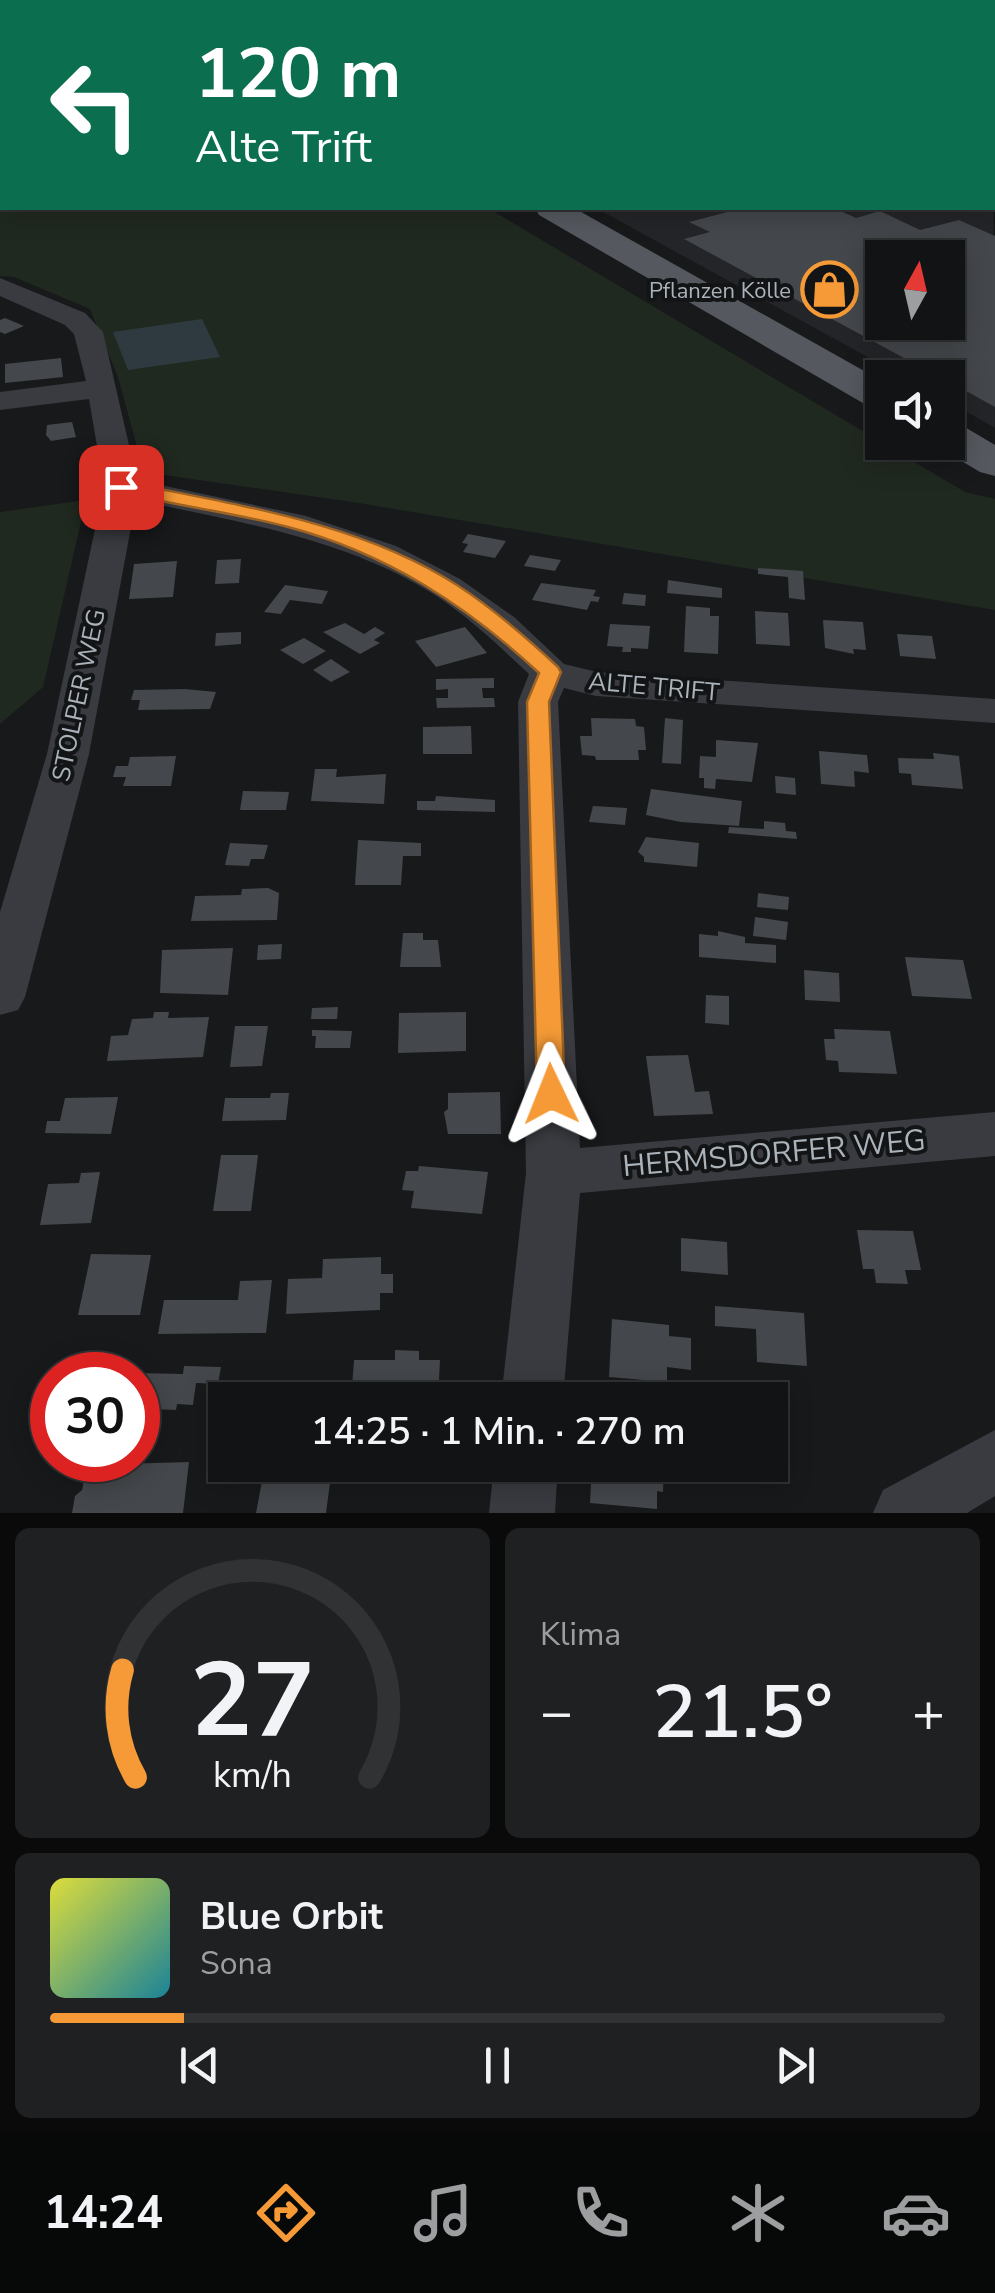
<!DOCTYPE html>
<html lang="de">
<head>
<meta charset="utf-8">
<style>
	:root { --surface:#121314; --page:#1f2022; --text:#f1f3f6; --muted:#9c9ea0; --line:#313234; --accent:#f59a36 }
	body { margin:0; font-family:"Nunito Sans",sans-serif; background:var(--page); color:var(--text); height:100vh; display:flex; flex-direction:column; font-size:38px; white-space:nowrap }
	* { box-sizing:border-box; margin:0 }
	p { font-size:32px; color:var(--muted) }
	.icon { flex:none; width:55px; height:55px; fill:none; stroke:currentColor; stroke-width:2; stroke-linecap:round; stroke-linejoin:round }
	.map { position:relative; height:1513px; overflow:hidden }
	.side { display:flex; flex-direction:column; gap:15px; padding:15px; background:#0a0a0b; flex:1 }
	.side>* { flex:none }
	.banner { position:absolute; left:0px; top:0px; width:995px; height:210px; box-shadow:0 5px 25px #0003,0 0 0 2px var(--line); background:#0b6e4f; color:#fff; overflow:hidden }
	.needle { width:65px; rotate:8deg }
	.buttons { position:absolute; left:865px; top:240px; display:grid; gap:20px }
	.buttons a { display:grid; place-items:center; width:100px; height:100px; border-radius:0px; background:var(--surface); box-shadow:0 5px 25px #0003,0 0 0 2px var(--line); font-size:50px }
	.speed { position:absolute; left:30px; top:1352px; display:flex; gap:20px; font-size:50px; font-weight:700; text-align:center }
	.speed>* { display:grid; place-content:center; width:130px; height:130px; border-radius:50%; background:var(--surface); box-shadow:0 5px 25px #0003,0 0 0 2px var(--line); line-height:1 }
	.speed .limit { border:15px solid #d22; background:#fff; color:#111 }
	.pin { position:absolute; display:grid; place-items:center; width:85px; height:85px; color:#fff; margin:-42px; border-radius:20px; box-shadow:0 5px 15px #0006 }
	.me { position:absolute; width:110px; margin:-55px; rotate:358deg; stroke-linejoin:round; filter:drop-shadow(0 0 8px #0008) }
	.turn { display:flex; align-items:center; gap:35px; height:210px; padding:0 30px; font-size:45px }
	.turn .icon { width:130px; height:130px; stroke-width:2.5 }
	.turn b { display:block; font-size:70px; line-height:85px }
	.big { font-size:75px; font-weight:600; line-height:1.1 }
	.side .tile { flex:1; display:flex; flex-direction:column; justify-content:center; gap:15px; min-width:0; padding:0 35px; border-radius:15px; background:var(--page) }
	.side .dial { align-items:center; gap:0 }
	.dial svg { height:260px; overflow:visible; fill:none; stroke:var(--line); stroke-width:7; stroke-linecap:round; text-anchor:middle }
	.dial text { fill:var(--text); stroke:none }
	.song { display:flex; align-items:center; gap:30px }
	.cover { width:120px; height:120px; border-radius:15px; background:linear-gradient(135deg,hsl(60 70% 55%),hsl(190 70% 35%)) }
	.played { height:10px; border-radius:5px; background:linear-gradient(90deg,var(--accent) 15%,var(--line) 15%) }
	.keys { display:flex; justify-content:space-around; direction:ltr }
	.heat { display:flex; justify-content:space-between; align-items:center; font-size:55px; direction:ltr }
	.side .tiles { flex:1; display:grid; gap:15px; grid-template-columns:1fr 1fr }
	.tile:last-child { grid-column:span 2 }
	.trip { position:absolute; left:208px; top:1382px; width:580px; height:100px; border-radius:0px; background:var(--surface); box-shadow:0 5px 25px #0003,0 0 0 2px var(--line); font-weight:600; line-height:100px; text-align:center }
	.tab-bar { display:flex; height:160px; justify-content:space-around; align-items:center; background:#070808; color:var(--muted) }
	.tab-bar .icon { width:70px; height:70px }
	.tab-bar .on { color:var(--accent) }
	.tab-bar b { font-size:45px; color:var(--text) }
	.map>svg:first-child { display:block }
	.built { fill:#242528; fill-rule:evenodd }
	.green { fill:#202920 }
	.water { fill:#2e3a3f }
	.building { fill:#44474b; fill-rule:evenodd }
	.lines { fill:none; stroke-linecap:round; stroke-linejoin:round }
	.minor { fill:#393b40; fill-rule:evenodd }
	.major { fill:#55595f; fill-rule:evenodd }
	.route { fill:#f59a36; stroke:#9f6423; stroke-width:2.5 }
	.labels { text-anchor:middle; stroke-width:8; stroke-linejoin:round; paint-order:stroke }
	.far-poi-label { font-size:22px; fill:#aab2ba; stroke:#131416; text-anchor:end }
	.street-label { font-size:25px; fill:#aab2ba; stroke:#131416 }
	.near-street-label { font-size:30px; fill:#aab2ba; stroke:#131416 }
</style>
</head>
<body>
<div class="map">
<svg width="995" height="1513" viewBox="0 0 995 1513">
	<rect width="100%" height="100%" fill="#18191b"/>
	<path class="built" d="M993,132l2,296 -47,-27v-23l-44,-1 -308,-169h396zM882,258h66v64h-66z"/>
	<g class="green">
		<path d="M0,0l141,2h-139v206h486l477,284 30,7v111l-636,-107 -215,-31 -26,-95 -28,-68 -76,-32 -14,-1z"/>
		<path d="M217,0h660l2,2h-658z"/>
		<path d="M86,500l-43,187 -43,37v-212z"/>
	</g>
	<path class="water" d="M202,319l18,38 -92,13 -15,-38z"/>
	<g class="building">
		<path d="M743,208h91l22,10 24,-7 40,19 39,-10 36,16v171l-47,-26v-3h-7l-257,-139 26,-7 -21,-10zM882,258h66v64h-66z"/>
		<path d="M5,318l19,8 -19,8 -5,-2v-12z"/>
		<path d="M61,358l2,19 -58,6v-19z"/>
		<path d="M72,422l4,15 -25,4 -5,-6 1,-10z"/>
		<path d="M468,534l38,7 -11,17 -32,-6 5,-8 -6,-1z"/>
		<path d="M530,555l31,5 -6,11 -31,-5z"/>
		<path d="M241,559l-2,24 -24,1 2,-24z"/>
		<path d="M177,561l-4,36 -44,2 5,-35z"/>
		<path d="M758,568l45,3 2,29 -16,-2 -1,-21 -30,-3z"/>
		<path d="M668,580l54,8v10l-55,-5z"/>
		<path d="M541,583l55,7 -3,6 7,1 -2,5 -7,-1 -4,9 -55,-10z"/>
		<path d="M285,585l43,6 -6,13 -32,-4 -9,14 -17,-2z"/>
		<path d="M624,593l22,2 -1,11 -23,-2z"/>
		<path d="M686,606l24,2v8h9l-1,38 -34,-2z"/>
		<path d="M755,611l33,2 2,33 -34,-2z"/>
		<path d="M823,620l40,2 3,28 -13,-1 1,5 -29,-6z"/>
		<path d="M345,623l19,11 11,-7 10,6 -11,7 6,3 -20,11 -37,-22z"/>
		<path d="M610,624l40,2 -2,23 -17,-1v4h-9l1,-5 -16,-1z"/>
		<path d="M465,627l22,26 -51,14 -21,-26z"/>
		<path d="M241,632v12l-26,2 1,-13z"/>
		<path d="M897,634l35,2 4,23 -36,-3z"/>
		<path d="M304,638l22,13 -23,13 -23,-14z"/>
		<path d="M331,659l19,13 -19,10 -18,-12z"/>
		<path d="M494,678v10h-12l1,10h11l1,9 -58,1 -1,-10h12v-9l-12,1v-11z"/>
		<path d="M185,689l31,3 -6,17 -72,1 2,-10h-9l3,-10z"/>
		<path d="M591,718l44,1 1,7 8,1 2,23h-8l1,10h-43l-1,-4 -13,-1 -2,-19h12z"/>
		<path d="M665,718l18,2 -2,44 -19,-1z"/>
		<path d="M471,726l1,28h-49v-27z"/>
		<path d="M716,740l42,3 -6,39 -36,-3 -1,10 -11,-1v-10h-5l1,-22 16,1z"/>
		<path d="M819,751l48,4 2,18 -15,-2 1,16 -34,-3z"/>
		<path d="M933,753l26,3 4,33 -51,-4 -1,-11 -12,-1 -1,-15 36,1z"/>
		<path d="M176,756l-5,30h-48l3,-9h-13l3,-11h12l2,-9z"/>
		<path d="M315,769h22l-1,8 50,-3 -2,30 -73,-3z"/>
		<path d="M775,776l20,2 1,17 -20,-2z"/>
		<path d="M651,789l91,12 -3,25 -58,-4 -35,-7z"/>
		<path d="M243,791l46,1 -3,18h-46z"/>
		<path d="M436,796l59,4v12l-78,-2v-9h18z"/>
		<path d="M593,806l34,2 -2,17 -36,-3z"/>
		<path d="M764,821l21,2 1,8 10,1 1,7 -69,-6 1,-6 35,2z"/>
		<path d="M646,837l53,6 -2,24 -53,-5v-5l-6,-5z"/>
		<path d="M358,840l63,3v13h-18l-2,29h-46z"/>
		<path d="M230,843l38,2 -4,14h-13l-2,7 -24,-1z"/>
		<path d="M268,888l11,5 -2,27 -86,1 4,-25 46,-1 1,-6z"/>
		<path d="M758,893l31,4 -1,13 -31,-3z"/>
		<path d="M755,917l33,5 -2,18 -33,-4z"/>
		<path d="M718,931l27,6v6l31,2v18l-77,-6v-23l19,2z"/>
		<path d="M403,933h20v7h15l3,27h-41z"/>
		<path d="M282,944l-1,15 -24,1 1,-15z"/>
		<path d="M233,948l-5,47 -68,-2 2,-43z"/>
		<path d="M905,957l58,3 9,39 -60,-3z"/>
		<path d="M804,970l35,3 1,29 -35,-2z"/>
		<path d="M706,995l23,1v29l-24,-2z"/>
		<path d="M338,1007l-1,12h-26l1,-11z"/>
		<path d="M154,1012h15l-1,6 41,-1 -6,40 -96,4 4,-25 17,-1 4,-16 21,-1z"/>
		<path d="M466,1012v39l-68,2 1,-40z"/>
		<path d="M235,1026h33l-6,40 -32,1z"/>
		<path d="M834,1029l56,2 7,43 -58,-2 -1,-11 -12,-1 -2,-21h11z"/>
		<path d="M312,1030l40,1 -2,17h-35l1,-12h-4z"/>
		<path d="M688,1055l7,37 14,-1 4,23 -59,2 -8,-60z"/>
		<path d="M500,1092l1,42h-53l-4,-22 4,-3v-16z"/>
		<path d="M271,1093h18l-3,27 -64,1 3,-23h45z"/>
		<path d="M118,1097l-7,37 -66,-1 2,-12h13l5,-23z"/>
		<path d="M221,1155h37l-7,56h-38z"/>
		<path d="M419,1166l69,6 -6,42 -71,-6 3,-17 -12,-1 4,-19h12z"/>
		<path d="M100,1172l-9,51 -51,2 8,-41 31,-1 2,-10z"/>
		<path d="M857,1230l56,1 8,39h-16l3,14 -32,-1 -2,-14h-11z"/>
		<path d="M681,1238l46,4 1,33 -47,-4z"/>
		<path d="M91,1254l60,1 -11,60h-62z"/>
		<path d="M381,1257v17h12v19h-13v17l-94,4 2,-35 34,-1 1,-19z"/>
		<path d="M272,1280l-6,53 -108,1 6,-34h74l2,-19z"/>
		<path d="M715,1306l89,7 3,53 -50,-4 -1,-33 -41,-3z"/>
		<path d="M612,1319l57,6v11l22,2v32l-24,-3v15l-58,-5z"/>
		<path d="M395,1350l24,1v9h21l-2,40h-87l3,-40h41z"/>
		<path d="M184,1366l37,1 -3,17 -22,-1 -3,22 -16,-1 -1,6 -22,-1 -3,15 -13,-1v-50l45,1z"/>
		<path d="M189,1462l-6,51h-111l3,-17 7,-6 5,-25z"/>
		<path d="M265,1465h43l-2,17 24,1 -4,30h-70z"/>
		<path d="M592,1465h72l-1,27 -6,-1v18l-67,-6z"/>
	</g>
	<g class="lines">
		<g class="minor">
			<path d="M995,105v14l-3,1v-14z"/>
			<path d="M0,278l85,35 18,19 34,148 169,36 90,30 64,33 54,38 50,47 33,8 398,27v24l-399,-27 -32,-8 -6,14 22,446 415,-36v44l-415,37 -17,207h-62l25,-227 -8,-471 11,-28c-30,-28 -59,-56 -94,-79 -90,-57 -197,-73 -299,-95l-47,254 -64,243 -7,13 -18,5v-103l47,-158 57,-267 -15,-88 -89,11v-18l86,-11 -12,-47 -9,-9 -65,-29z"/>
			<path d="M995,1430v66l-28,17h-94l10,-23z"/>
			<path d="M494,1465h64l-3,48h-66z"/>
		</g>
		<g class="major">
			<path d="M170,0h28l1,2h-28z"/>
			<path d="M535,208h39l308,173v28l-14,-3 -329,-191z"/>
			<path d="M948,422l15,4 32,19v31l-15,-4 -47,-28 15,-2z"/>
		</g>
	</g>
	<path class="route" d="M121,481c113,24 236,40 336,104 37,24 69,52 101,82l3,5 -12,30 16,392 -4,8 -10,3 -10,-3 -4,-8 -10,-392 12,-29c-73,-68 -153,-120 -251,-146 -57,-15 -116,-22 -174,-36l-2,-4z"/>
	<defs>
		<symbol id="shop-ring" viewBox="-11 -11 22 22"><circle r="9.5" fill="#131416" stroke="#f59a36" stroke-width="1.5"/><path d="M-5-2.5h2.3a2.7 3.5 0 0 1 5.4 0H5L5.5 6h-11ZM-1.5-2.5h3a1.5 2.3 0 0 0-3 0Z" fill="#f59a36"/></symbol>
	</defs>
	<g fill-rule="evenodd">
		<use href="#shop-ring" x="798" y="258" width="63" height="63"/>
	</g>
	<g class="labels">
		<g class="far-poi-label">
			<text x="791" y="298">Pflanzen Kölle</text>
		</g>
		<g class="street-label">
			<text transform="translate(654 686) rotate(5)" y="9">ALTE TRIFT</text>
			<text transform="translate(78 695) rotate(-78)" y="9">STOLPER WEG</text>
		</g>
		<g class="near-street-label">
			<text transform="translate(774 1153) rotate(-5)" y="10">HERMSDORFER WEG</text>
		</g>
	</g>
</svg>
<div class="buttons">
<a><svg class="needle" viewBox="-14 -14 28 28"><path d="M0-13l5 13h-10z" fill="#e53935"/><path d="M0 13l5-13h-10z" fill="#9c9ea0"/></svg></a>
<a><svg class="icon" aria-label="sound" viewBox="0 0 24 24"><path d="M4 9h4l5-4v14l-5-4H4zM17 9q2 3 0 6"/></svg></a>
</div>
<div class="speed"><div class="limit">30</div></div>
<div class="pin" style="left:121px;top:487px;background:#d93025"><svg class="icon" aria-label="arrive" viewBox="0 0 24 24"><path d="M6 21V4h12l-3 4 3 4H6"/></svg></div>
<svg class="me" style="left:551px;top:1094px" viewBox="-20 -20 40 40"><path d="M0-17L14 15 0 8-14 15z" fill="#f59a36" stroke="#fff" stroke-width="4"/></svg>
<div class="trip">14:25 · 1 Min. · 270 m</div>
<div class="banner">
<div class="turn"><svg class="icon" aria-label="left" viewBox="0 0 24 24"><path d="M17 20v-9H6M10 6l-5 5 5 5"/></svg><div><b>120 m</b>Alte Trift</div></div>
</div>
</div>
<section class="side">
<div class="tiles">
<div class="tile dial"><svg viewBox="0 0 100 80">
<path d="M14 69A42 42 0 1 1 86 69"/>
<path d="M14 69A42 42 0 0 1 10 36" stroke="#f59a36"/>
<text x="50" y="56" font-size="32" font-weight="700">27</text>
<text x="50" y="72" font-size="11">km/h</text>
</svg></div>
<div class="tile"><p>Klima</p>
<div class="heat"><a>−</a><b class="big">21.5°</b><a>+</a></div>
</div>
<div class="tile">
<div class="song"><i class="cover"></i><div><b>Blue Orbit</b><p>Sona</p></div></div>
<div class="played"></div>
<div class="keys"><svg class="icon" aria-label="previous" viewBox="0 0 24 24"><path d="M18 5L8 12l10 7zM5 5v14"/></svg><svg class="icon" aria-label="pause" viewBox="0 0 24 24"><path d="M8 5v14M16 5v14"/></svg><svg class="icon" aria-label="next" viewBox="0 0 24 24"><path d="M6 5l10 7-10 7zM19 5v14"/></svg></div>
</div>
</div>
</section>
<nav class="tab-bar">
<b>14:24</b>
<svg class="icon on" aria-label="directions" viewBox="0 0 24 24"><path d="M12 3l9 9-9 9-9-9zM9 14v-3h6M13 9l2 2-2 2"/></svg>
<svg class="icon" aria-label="music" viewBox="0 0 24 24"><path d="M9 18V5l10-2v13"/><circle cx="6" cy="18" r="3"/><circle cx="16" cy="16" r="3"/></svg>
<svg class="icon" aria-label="phone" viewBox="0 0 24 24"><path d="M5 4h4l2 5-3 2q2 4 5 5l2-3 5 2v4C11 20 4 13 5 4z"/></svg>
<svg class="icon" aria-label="climate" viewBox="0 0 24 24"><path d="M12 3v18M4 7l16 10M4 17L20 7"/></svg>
<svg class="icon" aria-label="car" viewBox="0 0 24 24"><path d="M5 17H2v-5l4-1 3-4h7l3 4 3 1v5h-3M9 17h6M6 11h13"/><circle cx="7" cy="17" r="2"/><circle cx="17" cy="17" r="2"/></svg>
</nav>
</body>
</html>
